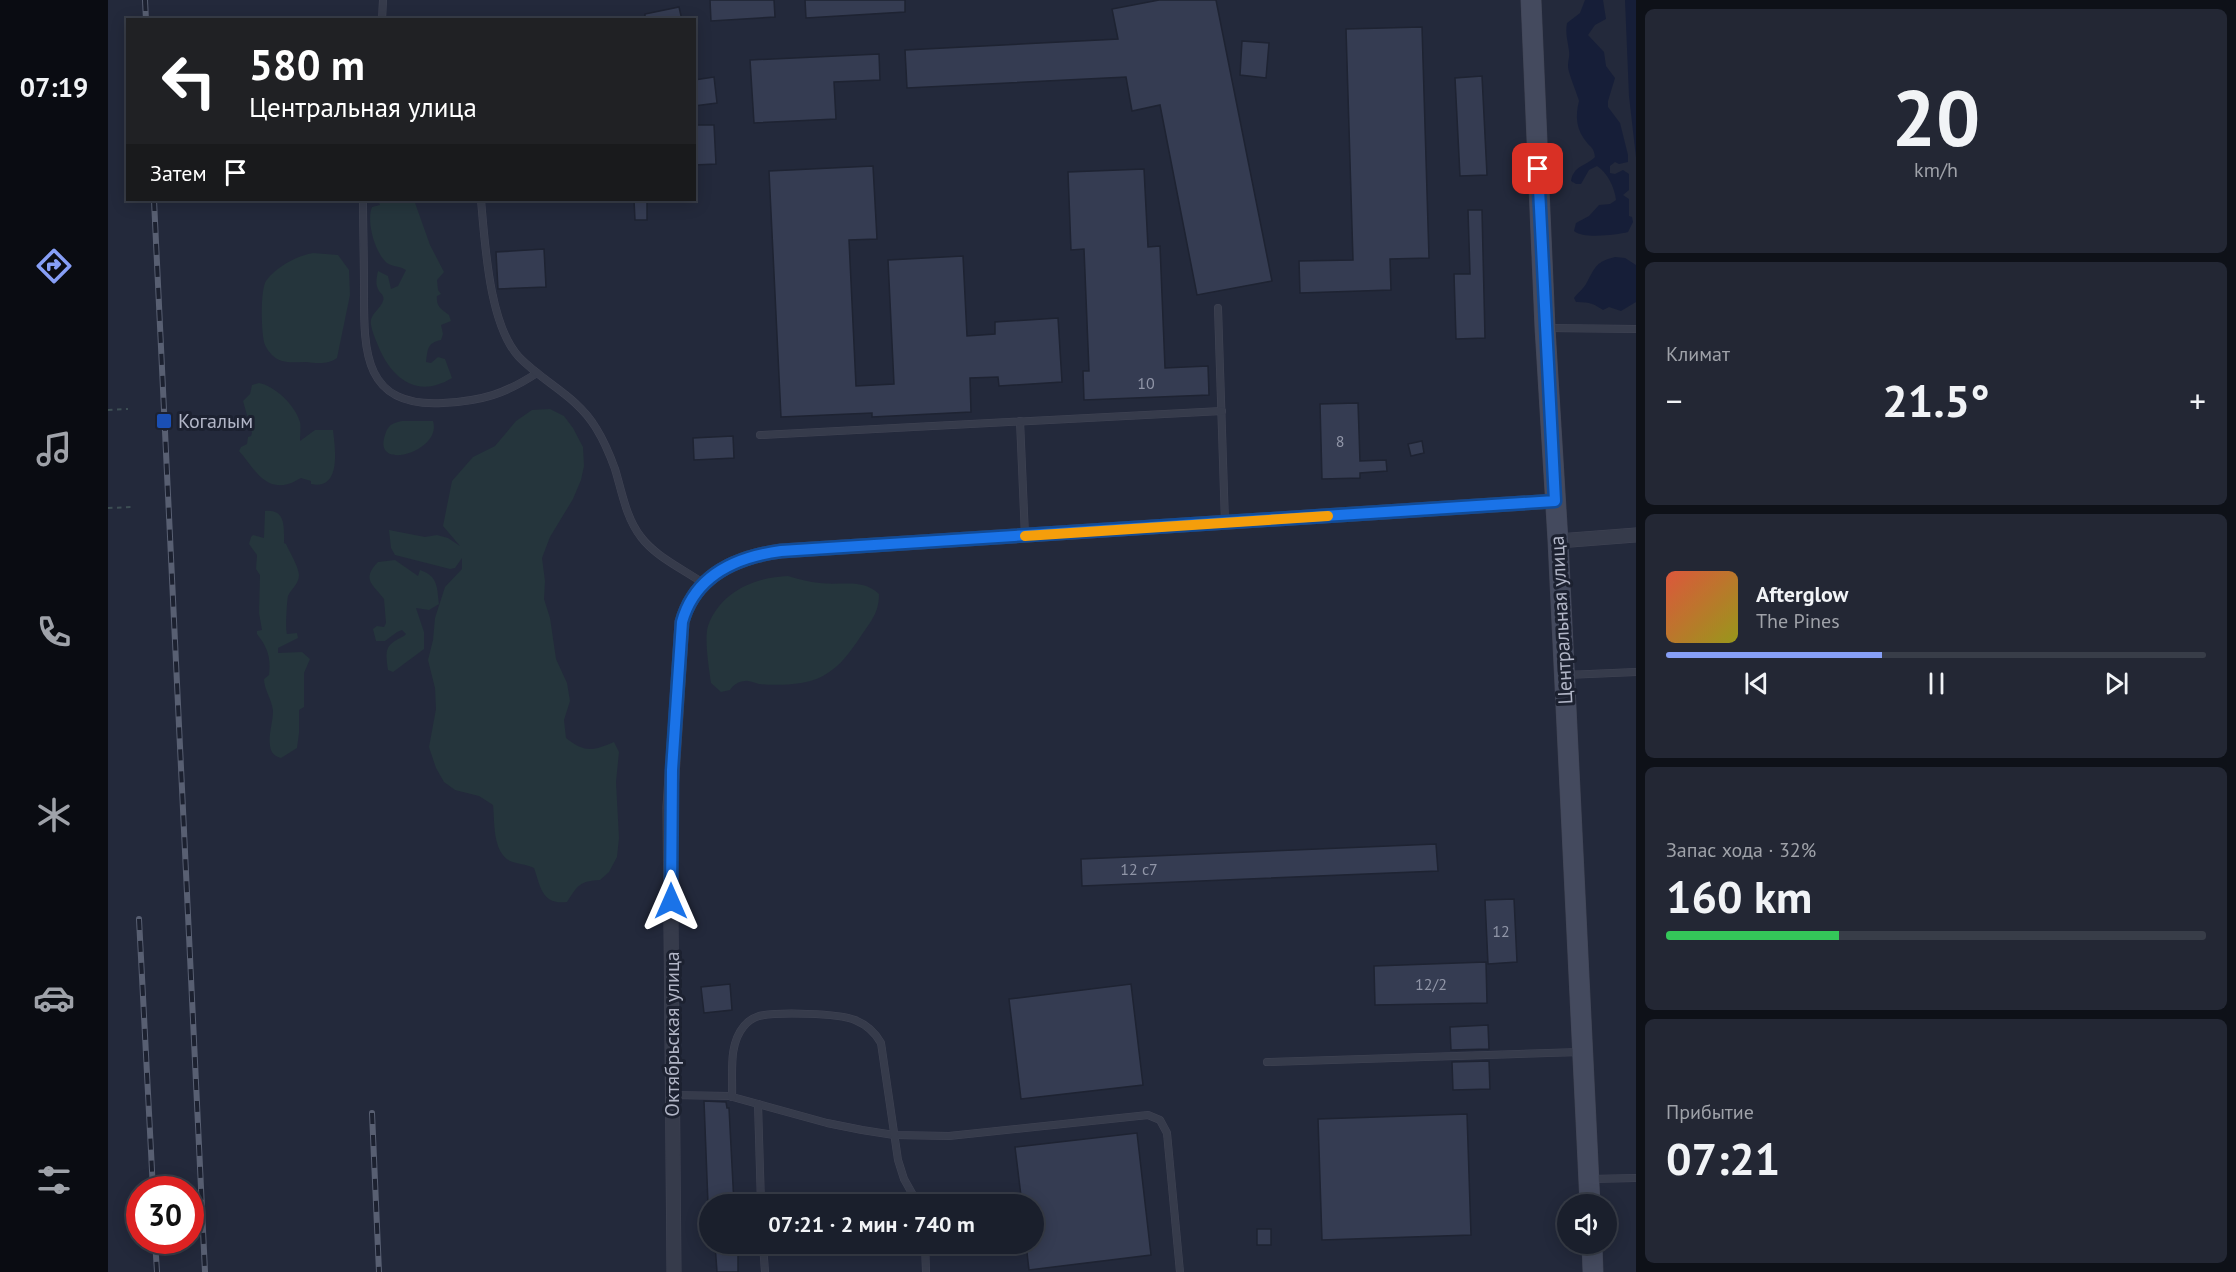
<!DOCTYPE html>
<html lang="ru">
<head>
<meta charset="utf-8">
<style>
	:root { --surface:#1a1f2c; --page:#232734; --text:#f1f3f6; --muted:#9fa2a9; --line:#383d48; --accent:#879ff6 }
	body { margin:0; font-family:"PT Sans",sans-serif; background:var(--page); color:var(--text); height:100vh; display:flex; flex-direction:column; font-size:22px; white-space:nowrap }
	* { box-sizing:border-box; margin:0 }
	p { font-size:20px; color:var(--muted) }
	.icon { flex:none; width:33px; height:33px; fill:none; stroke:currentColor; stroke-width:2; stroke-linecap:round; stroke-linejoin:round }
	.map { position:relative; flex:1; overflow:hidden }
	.panel { display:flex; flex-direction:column; gap:9px; padding:9px; background:#0e1118; width:600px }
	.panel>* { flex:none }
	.guide { position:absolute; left:18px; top:18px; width:570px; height:183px; border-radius:0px; box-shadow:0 3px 15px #0003,0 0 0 2px var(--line); background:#202124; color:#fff; overflow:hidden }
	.controls { position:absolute; left:1449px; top:1194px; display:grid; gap:12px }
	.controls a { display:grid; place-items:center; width:60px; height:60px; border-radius:50%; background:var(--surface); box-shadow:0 3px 15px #0003,0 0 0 2px var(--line); font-size:30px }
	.speed { position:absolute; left:18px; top:1176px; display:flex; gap:12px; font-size:30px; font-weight:700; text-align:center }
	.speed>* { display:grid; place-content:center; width:78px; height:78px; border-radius:50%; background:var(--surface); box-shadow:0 3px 15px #0003,0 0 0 2px var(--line); line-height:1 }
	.speed .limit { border:9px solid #d22; background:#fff; color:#111 }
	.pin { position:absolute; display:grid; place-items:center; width:51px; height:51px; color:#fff; margin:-26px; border-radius:12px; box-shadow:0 3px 9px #0006 }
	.me { position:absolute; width:66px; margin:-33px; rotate:0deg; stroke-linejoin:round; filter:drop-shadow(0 0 4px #0008) }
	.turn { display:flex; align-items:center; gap:21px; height:126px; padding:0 24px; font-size:27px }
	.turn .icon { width:78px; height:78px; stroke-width:2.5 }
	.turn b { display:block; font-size:42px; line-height:51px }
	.then { display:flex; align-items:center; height:57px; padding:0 24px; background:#0003; gap:12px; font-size:22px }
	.big { font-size:45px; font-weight:700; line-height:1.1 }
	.panel .card { flex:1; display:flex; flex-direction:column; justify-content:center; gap:9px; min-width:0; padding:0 21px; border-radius:9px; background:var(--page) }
	.panel .dial { align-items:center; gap:0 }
	.dial b { font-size:78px; line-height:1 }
	.song { display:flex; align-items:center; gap:18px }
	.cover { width:72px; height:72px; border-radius:9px; background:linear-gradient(135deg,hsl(10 70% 55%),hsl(60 70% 35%)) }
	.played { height:6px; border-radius:3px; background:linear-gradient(90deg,var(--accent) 40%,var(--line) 40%) }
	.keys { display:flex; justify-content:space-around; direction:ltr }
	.heat { display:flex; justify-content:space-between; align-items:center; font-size:33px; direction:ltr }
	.charge { height:9px; border-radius:4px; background:linear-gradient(90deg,#34c759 32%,var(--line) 0) }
	.trip { position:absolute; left:591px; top:1194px; width:345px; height:60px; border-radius:30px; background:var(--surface); box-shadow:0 3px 15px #0003,0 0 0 2px var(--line); font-weight:700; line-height:60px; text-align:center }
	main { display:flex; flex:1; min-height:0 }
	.dock { display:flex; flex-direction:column; width:108px; justify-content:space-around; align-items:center; background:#0a0c12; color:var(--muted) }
	.dock .icon { width:42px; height:42px }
	.dock .selected { color:var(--accent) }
	.dock b { font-size:27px; color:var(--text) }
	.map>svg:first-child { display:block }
	.green { fill:#25353c }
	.water { fill:#161e38 }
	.building { fill:#353c52; stroke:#1e2332; stroke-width:1.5 }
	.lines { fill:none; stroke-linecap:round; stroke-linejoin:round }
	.lane-casing { stroke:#404454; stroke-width:8 }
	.street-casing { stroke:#404454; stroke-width:15 }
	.secondary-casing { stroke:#404454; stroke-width:21 }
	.path { stroke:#3d4e54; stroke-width:2; stroke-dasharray:4.5 4.5; stroke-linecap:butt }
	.lane { stroke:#363b4b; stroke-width:7 }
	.street { stroke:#363b4b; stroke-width:14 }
	.secondary { stroke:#444a5e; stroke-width:20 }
	.rail-casing { stroke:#585f72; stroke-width:6 }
	.rail { stroke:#1c2130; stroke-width:4; stroke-dasharray:11; stroke-linecap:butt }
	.route-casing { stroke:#114b97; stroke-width:15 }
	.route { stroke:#1a73e8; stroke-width:10 }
	.slow { stroke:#f59e0b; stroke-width:10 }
	.transit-dot { fill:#1a4fb4; stroke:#1c2130; stroke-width:2 }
	.labels { text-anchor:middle; stroke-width:6; stroke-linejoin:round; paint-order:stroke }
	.number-label { font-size:16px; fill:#9196a8 }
	.poi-label { font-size:20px; fill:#b2b6c7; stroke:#1c2130; text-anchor:start }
	.street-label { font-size:20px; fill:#b2b6c7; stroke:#1c2130 }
</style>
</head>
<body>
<main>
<nav class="dock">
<b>07:19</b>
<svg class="icon selected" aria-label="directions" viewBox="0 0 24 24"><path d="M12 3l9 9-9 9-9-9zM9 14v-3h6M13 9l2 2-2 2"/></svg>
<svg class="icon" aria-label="music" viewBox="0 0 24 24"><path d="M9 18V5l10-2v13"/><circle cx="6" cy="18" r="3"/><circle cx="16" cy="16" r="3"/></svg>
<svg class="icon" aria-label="phone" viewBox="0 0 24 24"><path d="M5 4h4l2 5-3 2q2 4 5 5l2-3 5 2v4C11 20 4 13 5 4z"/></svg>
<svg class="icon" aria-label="climate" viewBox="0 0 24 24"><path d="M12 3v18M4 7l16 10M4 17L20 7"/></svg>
<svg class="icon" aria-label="car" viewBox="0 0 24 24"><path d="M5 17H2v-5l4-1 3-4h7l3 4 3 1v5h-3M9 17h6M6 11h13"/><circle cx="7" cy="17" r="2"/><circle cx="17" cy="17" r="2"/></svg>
<svg class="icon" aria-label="filters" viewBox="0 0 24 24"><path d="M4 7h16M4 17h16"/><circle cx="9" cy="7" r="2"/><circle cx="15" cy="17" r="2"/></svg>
</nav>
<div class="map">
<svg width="1528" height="1272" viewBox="0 0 1528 1272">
	<rect width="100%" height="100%" fill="#23293b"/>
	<g class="green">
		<path d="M270,200h36l16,45 14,27 -7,8 1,10 3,4 -4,2c-1,11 4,13 12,19l2,6 -10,4 2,9 -2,6c-14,3 -13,9 -15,22l5,1 7,-6 7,2 7,19c-36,22 -62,-1 -75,-35 -2,-5 -5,-12 -6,-18 -2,-11 9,-15 12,-24 2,-6 -3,-7 -5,-12 -3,-5 -1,-13 0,-18l10,5 3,13 7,-3 8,-16c-6,-4 -13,-3 -19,-7 -12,-10 -21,-41 -15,-56l8,-2z"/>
		<path d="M205,253l25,2 11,15 1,25 -13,63c-9,7 -21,5 -32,4 -7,0 -16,1 -23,-1 -7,-2 -14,-9 -17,-16 -4,-10 -5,-55 1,-64 10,-14 30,-25 47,-28z"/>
		<path d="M151,383c16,3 36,22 41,39 1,6 0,13 0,19l15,-11h18c2,17 9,61 -22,54v-3l-10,-3c-5,2 -8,5 -13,6 -25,7 -35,-18 -49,-33l2,-4 6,-3 1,-7 3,-1 1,-3 -9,-32 7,-7 2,-9z"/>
		<path d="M442,409l14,7 9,12 10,19 1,19 -3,14 -8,19 -23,38 -8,21 3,23 -1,18 6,19 6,41 11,24 3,18 -6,19 2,18c19,15 27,13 48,4l5,10 -3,30 3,56 -2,19 -8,15 -9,8c-20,1 -22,5 -33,22 -25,3 -26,-14 -33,-34 -8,-4 -17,-4 -24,-7 -18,-10 -15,-39 -17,-56l-14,-9 -24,-6 -11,-8 -8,-14 -7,-21 7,-38 -1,-21 -7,-28 5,-20 2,-22 10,-31 17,-18v-11l-7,10 -5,1 -55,-14 -4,-7 -2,-18 36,7 12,-2 11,3 12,8 -17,-20 9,-45 21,-24 22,-11 21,-25 16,-11z"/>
		<path d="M294,421h31c10,30 -61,52 -48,14 3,-10 7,-12 17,-14z"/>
		<path d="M157,511c21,-2 19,16 19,32l2,1c4,9 12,21 13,31 0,9 -8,14 -11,21 -1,4 -3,34 -1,38l10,-1 1,5 -20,10v5l24,-1 8,7 -6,14v34l-5,3v23l-2,15 -16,10c-4,-1 -8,-3 -10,-8 -4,-12 2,-27 2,-39 -1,-12 -9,-21 -9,-32l5,-4c2,-17 -1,-27 -12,-41v-3l5,-1 -3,-17 1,-38 -4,-6 1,-14 -8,-11 2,-7 2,-2 11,3z"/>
		<path d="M287,560l23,16 2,-6c18,6 17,17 19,34l-10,6 -13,-2 8,24v17l-31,23 -5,-2c-3,-21 -3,-25 16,-34l2,-2 -4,-4 -5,2 -12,9h-9l-3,-12 4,-3 7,1 2,-4 -2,-24c-9,-13 -24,-19 -6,-37z"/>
		<path d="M680,576c10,3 21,6 32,7 21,3 42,-5 59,11 0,19 -8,27 -18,42 -11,16 -20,30 -38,40 -16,9 -46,10 -64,8 -5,-1 -10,-4 -14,-3 -6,0 -12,4 -15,9l-9,2 -10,-9c-2,-15 -7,-44 -3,-57 12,-34 47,-49 80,-50z"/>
	</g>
	<g class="water">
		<path d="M1477,0h18l3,19 -11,6 -7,10 16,17 2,14 9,12 -7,23v6l12,16 8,32v7l-9,2 -4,-2 -5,4v7l5,1 8,-4 6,4v16l-6,5 6,4v17l3,1 1,5 -5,10c-12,3 -45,7 -54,-1l2,-8 13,-7 10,-11 11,-1 6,-4c-1,-12 -9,-28 -19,-34l-8,4 -8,14h-5l-5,-3c3,-16 14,-14 24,-24 -1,-8 -3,-9 -7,-13 -12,-14 -13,-27 -9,-43 -2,-8 -11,-28 -11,-35 0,-6 2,-9 1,-15 -1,-10 -4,-17 -2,-28l13,-10z"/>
		<path d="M1517,0h11v157l-7,-61z"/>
		<path d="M1507,257l10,1 11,7v37l-15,9 -12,-4 -6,3c-12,-8 -13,-7 -27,-8l-2,-4c4,-6 10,-9 13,-16 9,-16 9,-20 28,-25z"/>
	</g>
	<g class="building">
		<path d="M602,0h64l1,17 -64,4z"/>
		<path d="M697,0h100v12l-99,6z"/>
		<path d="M1051,0h57l56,281 -75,14 -37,-190 -28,6 -6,-34 -219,11 -2,-38 213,-11 -6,-30z"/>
		<path d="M571,7l3,13h-37v-6z"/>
		<path d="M1314,27l7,231 -39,1 1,31 -91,3 -1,-32 54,-1 -7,-231z"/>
		<path d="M1134,41l27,2 -3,35 -26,-3z"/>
		<path d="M771,54l1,26 -46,2 2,37 -82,4 -4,-63z"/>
		<path d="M1374,76l5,99 -27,1 -5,-98z"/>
		<path d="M606,77l3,26 -23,3v-26z"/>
		<path d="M586,125h20l2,39 -22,1z"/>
		<path d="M765,166l4,73 -28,1 7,146 38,-2 -6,-124 75,-4 4,80 28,-2v-12l63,-4 4,64 -63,4 -1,-9 -28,1 1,34 -99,5v-4l-91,4 -12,-246z"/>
		<path d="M1036,169l4,78 12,-1 5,122 43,-2 1,29 -125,5 -1,-29h6l-5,-122 -13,1 -3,-78z"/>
		<path d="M526,200h13v20h-12z"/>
		<path d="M1360,210h14l3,128 -29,1 -2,-65h16z"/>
		<path d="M436,249l2,38 -48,2 -2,-37z"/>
		<path d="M1250,403l2,58 26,-1 1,11 -27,2v5l-38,1 -2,-75z"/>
		<path d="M625,436l1,22 -40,2 -1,-22z"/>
		<path d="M1314,441l2,12 -13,3 -3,-12z"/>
		<path d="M1328,844l2,27 -356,15 -1,-27z"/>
		<path d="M1406,899l3,63 -29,2 -3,-64z"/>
		<path d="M1378,962l1,41 -112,2 -1,-39z"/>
		<path d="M622,984l2,26 -28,3 -3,-26z"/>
		<path d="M1023,984l12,101 -122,14 -12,-100z"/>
		<path d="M1380,1025l1,24 -38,1 -1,-23z"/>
		<path d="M1381,1061l1,28 -37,1 -1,-28z"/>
		<path d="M596,1101l22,1 1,6h2l5,96h-26z"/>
		<path d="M1359,1114l4,121 -149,5 -4,-121z"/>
		<path d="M1029,1133l14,122 -122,15 -3,-26h8v-40h-12l-7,-57z"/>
		<rect x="1149" y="1229" width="14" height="16"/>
		<path d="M607,1244h23v28h-21z"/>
	</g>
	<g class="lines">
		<defs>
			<g id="lane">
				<path d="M274,20l1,-20"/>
				<path d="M255,200c0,28 1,57 1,86 0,62 -3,122 79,117 39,-2 62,-9 94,-30"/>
				<path d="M373,200c4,43 8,125 38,157 25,26 58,39 77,71 8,13 14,27 19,41 7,23 11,49 26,68 15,20 42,32 62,46"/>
				<path d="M1110,308l7,215"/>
				<path d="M1440,328l88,1"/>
				<path d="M912,421l5,115"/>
				<path d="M652,435l462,-24"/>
				<path d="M1458,675l70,-3"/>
				<path d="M1159,1062l313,-10"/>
				<path d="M564,1095l57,1 98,27 35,7 32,5 55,1 199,-21 12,5 7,13 13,139"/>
				<path d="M624,1097c1,-24 -4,-52 12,-71 4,-5 9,-8 15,-10 18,-4 79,-3 96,4 12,5 20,12 26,23l17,117 6,19 14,25"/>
				<path d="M650,1104l3,100"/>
				<path d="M1483,1179l45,-1"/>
				<path d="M655,1244l2,28"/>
				<path d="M817,1244l1,28"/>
			</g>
			<g id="street">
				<path d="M1450,541l78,-6"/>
				<path d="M566,1272l-4,-465 12,-185c13,-47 54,-65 99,-71l774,-50"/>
			</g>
			<g id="secondary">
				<path d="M1423,0l14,328 13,213 32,663"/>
				<path d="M1484,1244l1,28"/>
			</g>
		</defs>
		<use href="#lane" class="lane-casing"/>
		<use href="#street" class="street-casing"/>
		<use href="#secondary" class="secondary-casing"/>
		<g class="path">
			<path d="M0,410l20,-1"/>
			<path d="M0,508l25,-1"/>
		</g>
		<use href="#lane" class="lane"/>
		<use href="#street" class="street"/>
		<use href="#secondary" class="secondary"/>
		<defs>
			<g id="rail">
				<path d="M37,0l1,20"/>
				<path d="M46,200l51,1072"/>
				<path d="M31,919l14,271"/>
				<path d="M264,1113l7,159"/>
				<path d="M47,1240l2,32"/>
			</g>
		</defs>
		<use href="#rail" class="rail-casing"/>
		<use href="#rail" class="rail"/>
	</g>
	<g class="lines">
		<defs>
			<path id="route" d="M563,901l1,-131 10,-148c13,-47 54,-65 99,-71l774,-50 -17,-332"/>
		</defs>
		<use href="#route" class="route-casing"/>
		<use href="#route" class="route"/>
		<path class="slow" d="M917,536l303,-20"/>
	</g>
	<rect class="transit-dot" x="48" y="413" width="16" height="16" rx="3"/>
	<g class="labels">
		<g class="number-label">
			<text x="1038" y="389">10</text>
			<text x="1232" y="447">8</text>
			<text x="1031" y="875">12 с7</text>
			<text x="1393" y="937">12</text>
			<text x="1323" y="990">12/2</text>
		</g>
		<g class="poi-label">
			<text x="70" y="428">Когалым</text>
		</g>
		<g class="street-label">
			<text transform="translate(1453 620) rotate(-93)" y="7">Центральная улица</text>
			<text transform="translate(564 1034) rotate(-90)" y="7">Октябрьская улица</text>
		</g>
	</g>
</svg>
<div class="controls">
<a><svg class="icon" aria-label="sound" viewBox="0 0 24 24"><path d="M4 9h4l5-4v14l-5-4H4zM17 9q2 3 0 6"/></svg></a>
</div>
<div class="speed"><div class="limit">30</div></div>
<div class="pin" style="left:1430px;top:169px;background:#d93025"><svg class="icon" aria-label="arrive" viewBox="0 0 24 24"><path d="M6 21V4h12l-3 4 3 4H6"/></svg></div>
<svg class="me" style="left:563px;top:901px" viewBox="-20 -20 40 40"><path d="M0-17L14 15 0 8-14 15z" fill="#1a73e8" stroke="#fff" stroke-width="4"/></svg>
<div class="trip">07:21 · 2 мин · 740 m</div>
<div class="guide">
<div class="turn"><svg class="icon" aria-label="left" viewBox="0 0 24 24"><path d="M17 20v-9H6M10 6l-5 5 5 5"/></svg><div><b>580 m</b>Центральная улица</div></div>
<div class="then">Затем<svg class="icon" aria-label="arrive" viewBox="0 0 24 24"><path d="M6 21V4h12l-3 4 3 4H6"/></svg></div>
</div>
</div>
<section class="panel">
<div class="card dial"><b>20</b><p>km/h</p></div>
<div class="card"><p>Климат</p>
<div class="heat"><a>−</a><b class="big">21.5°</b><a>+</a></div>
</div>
<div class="card">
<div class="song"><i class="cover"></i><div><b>Afterglow</b><p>The Pines</p></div></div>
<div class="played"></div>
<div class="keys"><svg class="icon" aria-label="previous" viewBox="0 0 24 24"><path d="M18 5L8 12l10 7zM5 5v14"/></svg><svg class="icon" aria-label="pause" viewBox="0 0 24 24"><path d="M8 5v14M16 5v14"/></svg><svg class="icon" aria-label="next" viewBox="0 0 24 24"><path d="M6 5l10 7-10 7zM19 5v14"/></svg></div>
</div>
<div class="card"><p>Запас хода · 32%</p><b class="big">160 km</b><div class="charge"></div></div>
<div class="card"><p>Прибытие</p><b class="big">07:21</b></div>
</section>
</main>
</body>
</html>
